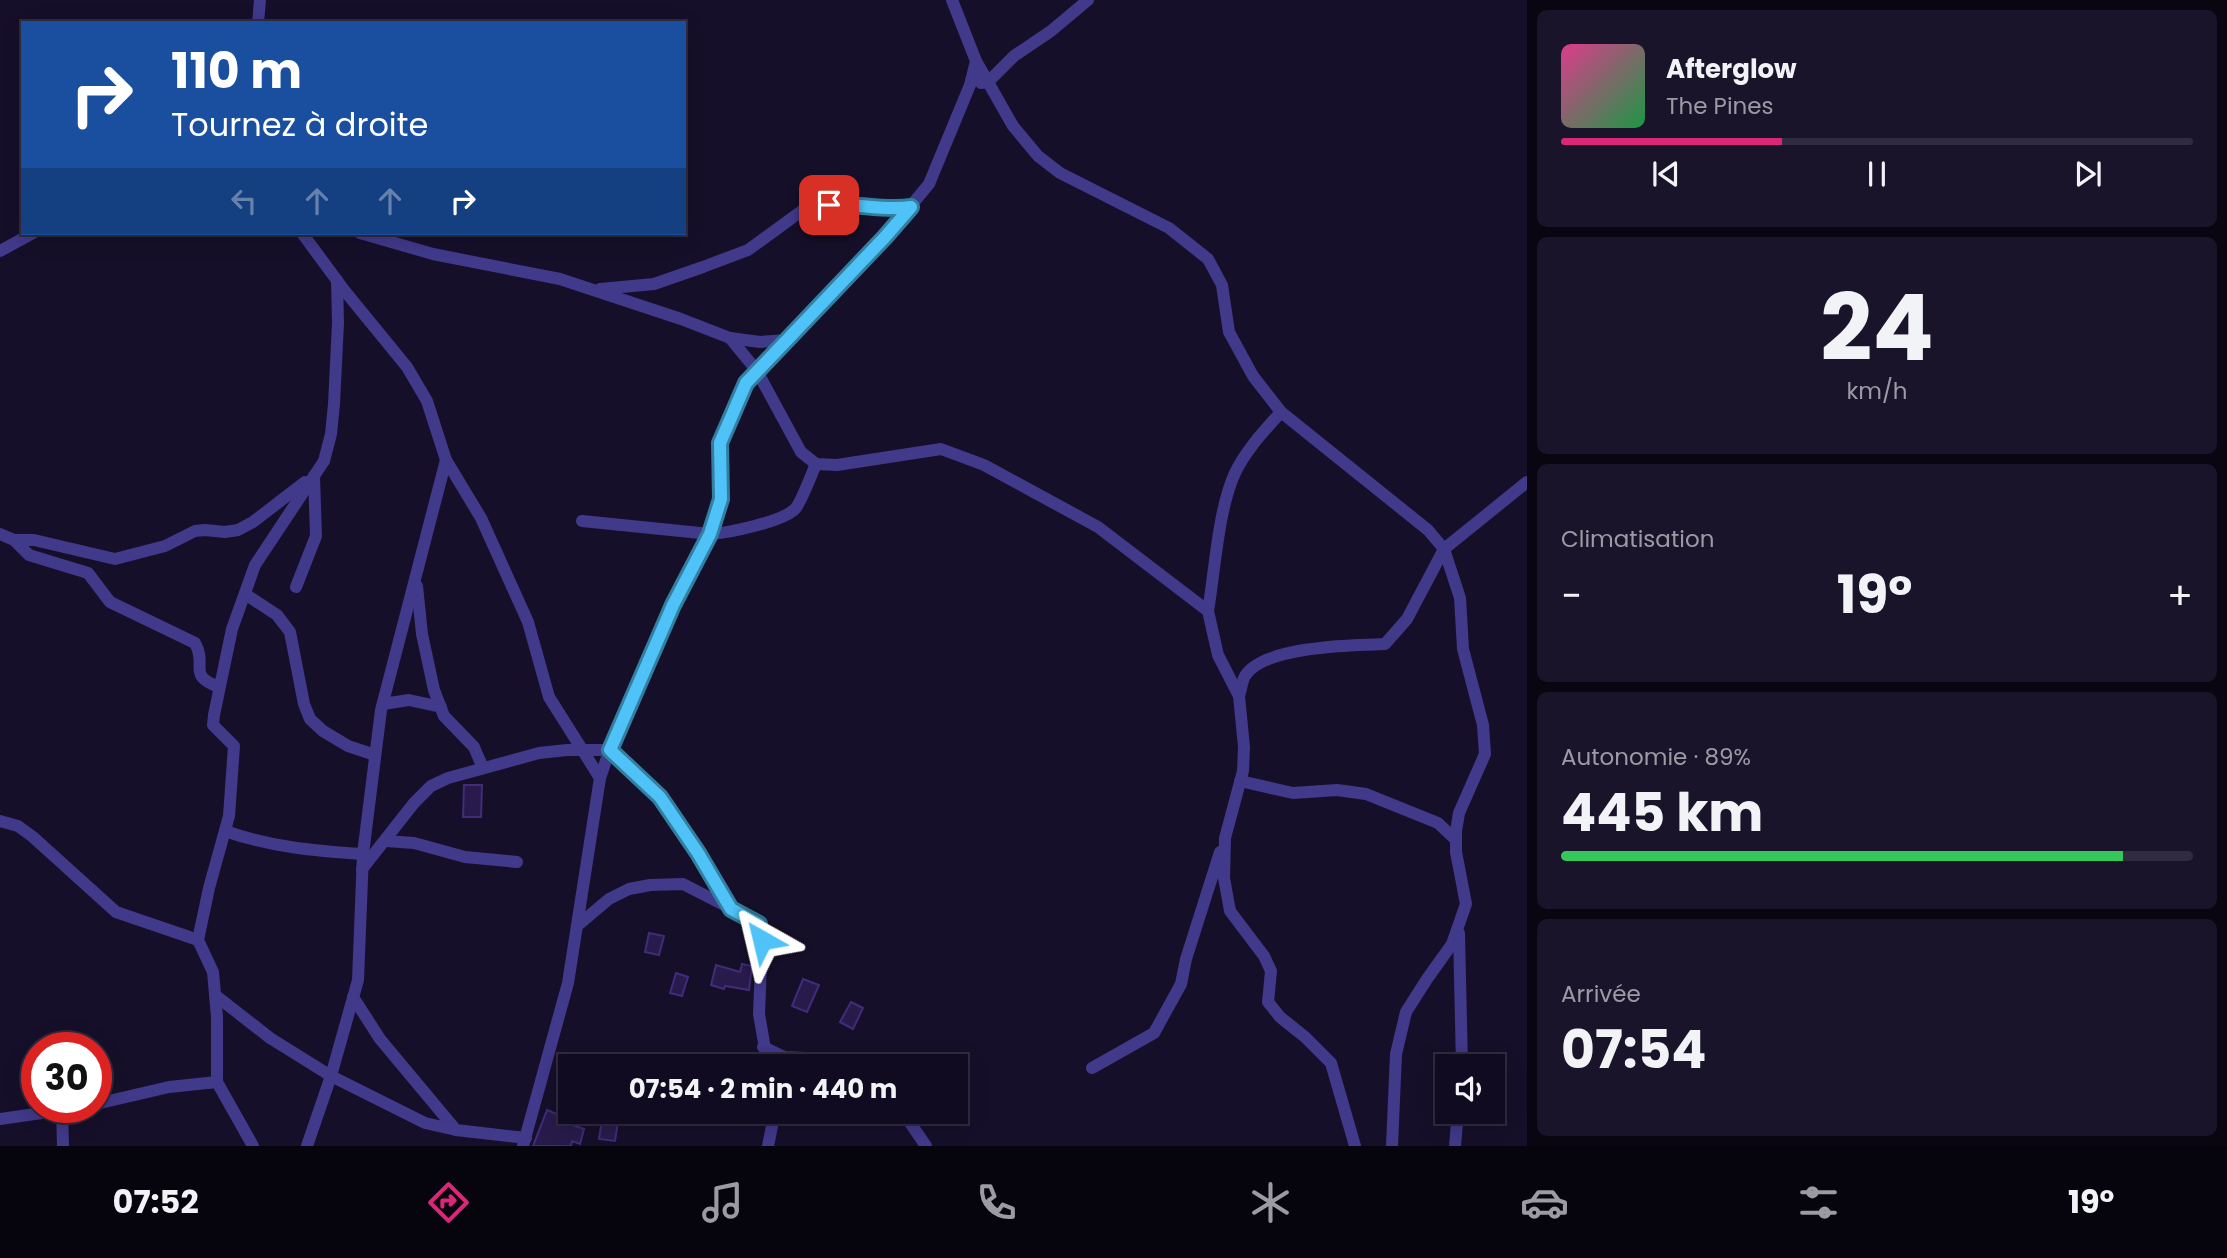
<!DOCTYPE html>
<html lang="fr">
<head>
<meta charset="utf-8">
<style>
	:root { --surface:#100b20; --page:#191429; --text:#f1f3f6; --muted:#9c9ba5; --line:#302b3e; --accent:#db2777 }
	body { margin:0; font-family:Poppins,sans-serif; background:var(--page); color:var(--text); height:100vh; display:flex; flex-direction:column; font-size:26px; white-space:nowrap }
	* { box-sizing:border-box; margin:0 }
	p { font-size:23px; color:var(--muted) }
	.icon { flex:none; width:38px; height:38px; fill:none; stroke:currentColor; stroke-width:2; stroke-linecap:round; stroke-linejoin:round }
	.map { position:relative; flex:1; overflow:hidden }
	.drawer { display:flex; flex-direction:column; gap:10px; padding:10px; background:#090612; width:700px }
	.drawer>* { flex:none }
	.guide { position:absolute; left:21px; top:21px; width:665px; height:214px; border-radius:0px; box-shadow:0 4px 18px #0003,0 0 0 2px var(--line); background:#1a4fa0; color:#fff; overflow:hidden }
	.fabs { position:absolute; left:1435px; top:1054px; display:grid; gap:14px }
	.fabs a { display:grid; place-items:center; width:70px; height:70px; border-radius:0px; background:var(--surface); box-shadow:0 4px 18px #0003,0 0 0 2px var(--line); font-size:35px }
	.speed { position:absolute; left:21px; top:1032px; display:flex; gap:14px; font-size:35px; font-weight:700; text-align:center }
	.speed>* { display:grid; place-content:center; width:91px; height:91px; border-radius:50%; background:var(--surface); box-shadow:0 4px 18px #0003,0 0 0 2px var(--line); line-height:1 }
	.speed .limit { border:10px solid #d22; background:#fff; color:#111 }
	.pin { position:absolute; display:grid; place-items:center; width:60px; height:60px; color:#fff; margin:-30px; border-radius:14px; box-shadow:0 4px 10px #0006 }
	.me { position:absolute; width:77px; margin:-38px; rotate:323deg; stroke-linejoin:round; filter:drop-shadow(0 0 5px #0008) }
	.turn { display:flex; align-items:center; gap:24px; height:147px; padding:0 35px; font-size:32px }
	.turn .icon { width:91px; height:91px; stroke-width:2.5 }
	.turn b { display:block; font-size:49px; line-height:60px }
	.lanes { display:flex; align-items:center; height:66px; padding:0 35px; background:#0003; justify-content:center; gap:35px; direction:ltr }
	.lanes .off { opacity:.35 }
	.big { font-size:52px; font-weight:700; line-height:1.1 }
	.drawer .tile { flex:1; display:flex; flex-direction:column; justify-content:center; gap:10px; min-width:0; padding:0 24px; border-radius:10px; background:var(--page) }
	.drawer .dial { align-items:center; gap:0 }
	.dial b { font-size:91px; line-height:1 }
	.song { display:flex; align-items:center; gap:21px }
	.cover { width:84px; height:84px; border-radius:10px; background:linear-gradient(135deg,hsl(330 70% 55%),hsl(140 70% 35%)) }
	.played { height:7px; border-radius:4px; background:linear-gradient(90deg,var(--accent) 35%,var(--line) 35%) }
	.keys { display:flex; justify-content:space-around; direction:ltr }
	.heat { display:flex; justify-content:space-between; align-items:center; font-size:38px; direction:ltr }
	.charge { height:10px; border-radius:5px; background:linear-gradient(90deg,#34c759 89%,var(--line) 0) }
	.trip { position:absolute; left:558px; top:1054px; width:410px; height:70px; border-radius:0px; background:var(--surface); box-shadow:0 4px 18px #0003,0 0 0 2px var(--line); font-weight:700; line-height:70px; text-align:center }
	.menu { display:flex; height:112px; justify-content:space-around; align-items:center; background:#06040d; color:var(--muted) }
	.menu .icon { width:49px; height:49px }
	.menu .active { color:var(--accent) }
	.menu b { font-size:32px; color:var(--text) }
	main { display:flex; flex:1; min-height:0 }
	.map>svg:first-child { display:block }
	.building { fill:#281b4b; stroke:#402c78; stroke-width:2 }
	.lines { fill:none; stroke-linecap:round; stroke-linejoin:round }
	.street { stroke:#41398a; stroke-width:12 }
	.route-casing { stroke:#337fa1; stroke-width:18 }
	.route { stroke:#4fc3f7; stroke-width:12 }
</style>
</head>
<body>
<main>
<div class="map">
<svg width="1527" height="1146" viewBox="0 0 1527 1146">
	<rect width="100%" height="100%" fill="#160f2a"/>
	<g class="building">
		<path d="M464,785h18l-1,32h-18z"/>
		<path d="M649,933l15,3 -5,19 -14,-3z"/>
		<path d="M742,964l10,2 -3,24 -24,-4 -1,3 -13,-4 5,-20 24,7z"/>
		<path d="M676,973l12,4 -6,19 -12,-3z"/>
		<path d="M803,979l16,6 -12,27 -15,-6z"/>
		<path d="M851,1002l12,6 -10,21 -13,-7z"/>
		<path d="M547,1110l12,5 -2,5 27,9 -4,15 -8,-3 -1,5h-38z"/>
		<path d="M603,1114l16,2 -4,25 -16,-2z"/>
	</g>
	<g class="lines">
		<g class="street">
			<path d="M258,23l2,-23"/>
			<path d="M976,61l37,65 25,30 22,17 109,55 39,31 14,26 7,47 24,44 28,36"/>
			<path d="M981,83l7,-1 26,-26 37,-25 37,-31"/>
			<path d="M302,233l42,57 63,77 20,34 19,59 35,58 47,104 21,75 51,81"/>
			<path d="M360,233l73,21 127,25 121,40 49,19 27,33 44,81 15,12 21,1 104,-16 43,16 114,62 110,84 10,44 21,41 5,51 -1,24 -18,67 -1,40 6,33 34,45 7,15 -3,31 12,15 25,20 26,26 24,83"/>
			<path d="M0,251l33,-18"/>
			<path d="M600,289l54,-5 49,-17 45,-17 55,-40 46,-6 33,5 29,-2"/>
			<path d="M730,338l30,4 27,-2"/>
			<path d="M582,521l128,13c18,-1 72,-12 85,-25 6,-6 17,-36 21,-45"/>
			<path d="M0,534l14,6 15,15 59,18 22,29 85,41c13,23 -9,32 24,44"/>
			<path d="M14,540h20l81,19 50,-13 30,-15 10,-1 20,2 13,-2 15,-8 52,-40"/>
			<path d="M417,586l5,48 12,56 10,26 30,31 9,21"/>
			<path d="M296,587l20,-51 -2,-60"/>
			<path d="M245,594l32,21 13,17 14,72 6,15 13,12 25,15 27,9"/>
			<path d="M1208,611c7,-41 10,-101 27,-138 11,-23 29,-42 46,-61l147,118 16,19 83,-67"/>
			<path d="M1239,696c2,-6 3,-15 6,-20 18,-30 108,-31 140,-32l22,-25 37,-70 16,49 3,51 20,76 2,29 -26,59 -3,18v21l10,52 -14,40 -25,35 -21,33 -10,42 -4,92"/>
			<path d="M383,704l26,-4 32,7"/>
			<path d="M1240,781l53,12 44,-3 29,4 72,29 18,17"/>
			<path d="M0,821l18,5 15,11 83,75 82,28 15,32 4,45v65l36,64"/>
			<path d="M225,831c46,16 90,20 138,23"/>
			<path d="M386,841l28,2 51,14 52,5"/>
			<path d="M362,869l52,-66 17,-17 17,-8 91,-25 28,-3h43l50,47 38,56 33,56 28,15 3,16 -3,74 9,52"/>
			<path d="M577,926l32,-27 20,-10 21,-4 33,-1 47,24"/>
			<path d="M1459,933l3,133"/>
			<path d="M198,940l11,-52 20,-72 5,-70 -21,-21 1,-10 18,-86 23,-64 69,-104 7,-27 3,-30 4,-81 -1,-43"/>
			<path d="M215,995l55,43 61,38 27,-96 5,-126 18,-144 65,-250"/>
			<path d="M353,997l27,42 76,91 70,8"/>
			<path d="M60,1047v1"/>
			<path d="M763,1047l21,10 21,1"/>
			<path d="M798,1066l7,-8 44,8"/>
			<path d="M1092,1068l62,-35 27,-49 5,-25 34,-107"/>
			<path d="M96,1104l73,-17 48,-5"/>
			<path d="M62,1108l1,38"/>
			<path d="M902,1111l24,35"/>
			<path d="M0,1119l76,-11"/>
			<path d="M307,1146l24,-70 94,47 31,7"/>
			<path d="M523,1146l45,-163 32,-205 12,-35 61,-138 37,-71 11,-35 -1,-57 26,-59 139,-146 44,-53 41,-99 6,-24 -24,-61"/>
			<path d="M768,1146l7,-35"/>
			<path d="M1455,1146l3,-35"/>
		</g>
	</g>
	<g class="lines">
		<defs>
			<path id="route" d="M762,940l-3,-16 -28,-15 -33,-56 -38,-56 -50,-47 63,-145 37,-71 11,-35 -1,-56 26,-60 139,-146 26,-30c-28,4 -54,-4 -82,-2"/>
		</defs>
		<use href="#route" class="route-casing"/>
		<use href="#route" class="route"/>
	</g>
</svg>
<div class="fabs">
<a><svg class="icon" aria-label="sound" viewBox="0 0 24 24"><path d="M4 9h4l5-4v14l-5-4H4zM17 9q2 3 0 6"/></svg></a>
</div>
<div class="speed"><div class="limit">30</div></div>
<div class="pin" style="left:829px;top:205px;background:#d93025"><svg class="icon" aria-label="arrive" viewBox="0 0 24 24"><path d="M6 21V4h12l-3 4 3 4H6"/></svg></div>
<svg class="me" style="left:762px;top:940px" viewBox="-20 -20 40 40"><path d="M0-17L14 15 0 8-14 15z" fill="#4fc3f7" stroke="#fff" stroke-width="4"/></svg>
<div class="trip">07:54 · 2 min · 440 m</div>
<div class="guide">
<div class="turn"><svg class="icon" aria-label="right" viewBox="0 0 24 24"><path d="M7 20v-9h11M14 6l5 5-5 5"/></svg><div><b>110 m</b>Tournez à droite</div></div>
<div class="lanes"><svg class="icon off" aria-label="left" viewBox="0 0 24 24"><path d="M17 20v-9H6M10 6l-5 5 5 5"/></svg><svg class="icon off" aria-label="ahead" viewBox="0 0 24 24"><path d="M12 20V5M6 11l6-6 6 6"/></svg><svg class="icon off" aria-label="ahead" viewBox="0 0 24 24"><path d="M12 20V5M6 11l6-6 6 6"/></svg><svg class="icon" aria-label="right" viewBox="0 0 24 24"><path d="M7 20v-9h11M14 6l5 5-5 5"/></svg></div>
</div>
</div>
<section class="drawer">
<div class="tile">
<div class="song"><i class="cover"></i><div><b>Afterglow</b><p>The Pines</p></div></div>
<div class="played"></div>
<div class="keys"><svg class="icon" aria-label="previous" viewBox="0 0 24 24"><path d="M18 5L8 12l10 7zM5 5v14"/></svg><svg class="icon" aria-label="pause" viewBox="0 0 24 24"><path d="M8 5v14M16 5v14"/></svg><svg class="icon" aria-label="next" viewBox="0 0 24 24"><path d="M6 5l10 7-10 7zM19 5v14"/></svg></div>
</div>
<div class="tile dial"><b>24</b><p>km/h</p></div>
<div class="tile"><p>Climatisation</p>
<div class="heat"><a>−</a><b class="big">19°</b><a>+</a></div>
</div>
<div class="tile"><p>Autonomie · 89%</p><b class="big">445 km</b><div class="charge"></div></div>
<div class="tile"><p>Arrivée</p><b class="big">07:54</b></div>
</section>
</main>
<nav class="menu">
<b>07:52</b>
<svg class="icon active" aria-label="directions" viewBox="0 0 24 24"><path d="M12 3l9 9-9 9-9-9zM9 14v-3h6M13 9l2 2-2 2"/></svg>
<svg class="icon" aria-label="music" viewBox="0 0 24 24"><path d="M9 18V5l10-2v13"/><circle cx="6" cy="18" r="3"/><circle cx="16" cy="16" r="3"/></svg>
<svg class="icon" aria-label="phone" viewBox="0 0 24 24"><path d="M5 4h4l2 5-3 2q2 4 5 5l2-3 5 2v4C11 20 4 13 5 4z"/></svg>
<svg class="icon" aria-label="climate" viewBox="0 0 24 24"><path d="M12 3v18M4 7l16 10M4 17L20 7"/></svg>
<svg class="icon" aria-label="car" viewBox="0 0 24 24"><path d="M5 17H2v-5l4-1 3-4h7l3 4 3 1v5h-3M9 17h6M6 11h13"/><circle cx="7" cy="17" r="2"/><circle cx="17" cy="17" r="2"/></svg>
<svg class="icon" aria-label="filters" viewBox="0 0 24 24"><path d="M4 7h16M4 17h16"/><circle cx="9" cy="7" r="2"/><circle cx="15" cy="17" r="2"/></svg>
<b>19°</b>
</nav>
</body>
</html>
